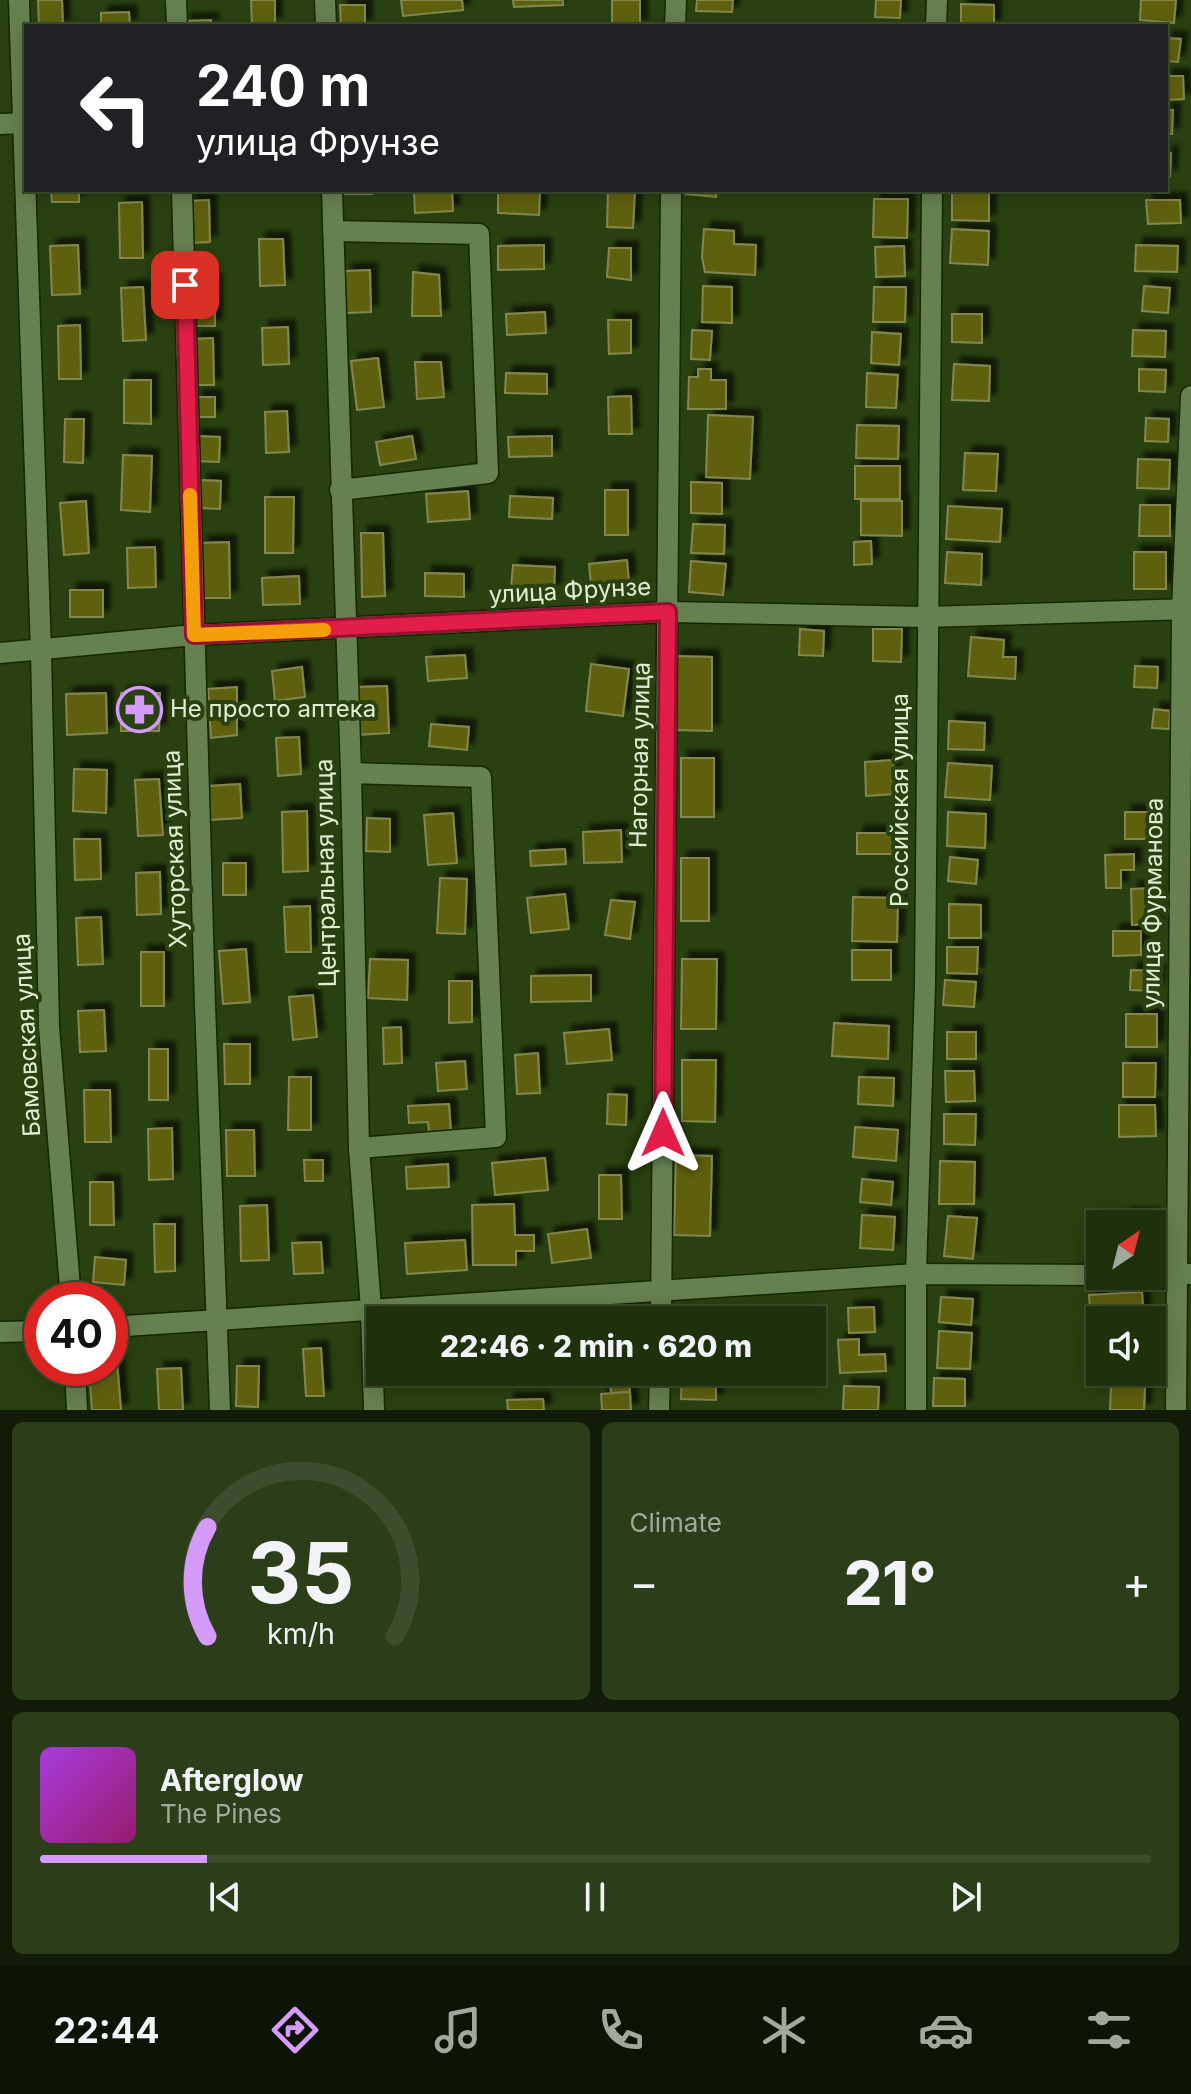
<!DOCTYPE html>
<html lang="en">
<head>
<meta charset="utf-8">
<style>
	:root { --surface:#1f310c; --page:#2c3d1a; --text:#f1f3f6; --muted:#a1a99d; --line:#3c4c2d; --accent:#d59bfa }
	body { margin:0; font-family:Inter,sans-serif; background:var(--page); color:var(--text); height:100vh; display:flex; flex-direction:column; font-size:30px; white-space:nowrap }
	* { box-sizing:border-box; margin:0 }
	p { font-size:26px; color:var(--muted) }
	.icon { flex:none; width:44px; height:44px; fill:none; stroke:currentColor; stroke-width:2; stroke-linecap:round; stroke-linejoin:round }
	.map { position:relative; height:1410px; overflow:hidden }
	.details { display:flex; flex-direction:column; gap:12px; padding:12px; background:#111b07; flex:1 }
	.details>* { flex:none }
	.top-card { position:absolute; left:24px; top:24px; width:1144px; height:168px; border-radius:0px; box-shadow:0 4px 20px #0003,0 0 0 2px var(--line); background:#202124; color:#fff; overflow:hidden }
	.needle { width:52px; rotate:35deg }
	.tools { position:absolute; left:1086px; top:1210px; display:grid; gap:16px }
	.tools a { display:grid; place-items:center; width:80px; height:80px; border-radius:0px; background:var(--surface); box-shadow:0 4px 20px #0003,0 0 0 2px var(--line); font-size:40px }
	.speed { position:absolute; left:24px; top:1282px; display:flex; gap:16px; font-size:40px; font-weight:700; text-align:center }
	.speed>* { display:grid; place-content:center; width:104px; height:104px; border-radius:50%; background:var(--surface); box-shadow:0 4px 20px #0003,0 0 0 2px var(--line); line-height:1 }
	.speed .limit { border:12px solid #d22; background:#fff; color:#111 }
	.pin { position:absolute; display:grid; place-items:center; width:68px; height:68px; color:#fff; margin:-34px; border-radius:16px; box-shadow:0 4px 12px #0006 }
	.me { position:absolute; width:88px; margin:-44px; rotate:0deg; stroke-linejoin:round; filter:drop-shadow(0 0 6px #0008) }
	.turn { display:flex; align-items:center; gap:28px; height:168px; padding:0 40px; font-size:36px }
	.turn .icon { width:104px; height:104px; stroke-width:2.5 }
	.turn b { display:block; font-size:56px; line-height:68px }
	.big { font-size:60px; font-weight:800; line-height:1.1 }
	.details .card { flex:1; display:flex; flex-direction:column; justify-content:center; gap:12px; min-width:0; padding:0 28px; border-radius:12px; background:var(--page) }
	.details .dial { align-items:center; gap:0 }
	.dial svg { height:208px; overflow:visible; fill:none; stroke:var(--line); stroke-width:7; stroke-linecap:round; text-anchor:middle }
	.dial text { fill:var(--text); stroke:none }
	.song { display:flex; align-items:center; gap:24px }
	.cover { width:96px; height:96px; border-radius:12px; background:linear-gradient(135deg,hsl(280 70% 55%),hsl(320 70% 35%)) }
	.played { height:8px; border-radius:4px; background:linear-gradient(90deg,var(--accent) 15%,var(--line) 15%) }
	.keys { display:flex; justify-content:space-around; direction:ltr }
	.heat { display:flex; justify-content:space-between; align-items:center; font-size:44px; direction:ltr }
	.details .tiles { flex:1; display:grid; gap:12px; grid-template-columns:1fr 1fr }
	.card:last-child { grid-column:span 2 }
	.trip { position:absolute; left:366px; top:1306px; width:460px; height:80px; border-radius:0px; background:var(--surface); box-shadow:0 4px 20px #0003,0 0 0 2px var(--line); font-weight:800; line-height:80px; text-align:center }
	.dock { display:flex; height:128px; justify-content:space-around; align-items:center; background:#0c1405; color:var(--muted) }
	.dock .icon { width:56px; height:56px }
	.dock .active { color:var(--accent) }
	.dock b { font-size:36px; color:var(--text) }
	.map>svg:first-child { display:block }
	.building { fill:#5f6110; stroke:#84874e; stroke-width:2; filter:url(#shadow) }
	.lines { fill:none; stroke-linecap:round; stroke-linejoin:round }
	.minor-casing { stroke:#152602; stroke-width:23 }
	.minor { stroke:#668150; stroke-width:20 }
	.route-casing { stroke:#92132f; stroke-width:20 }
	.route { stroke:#e11d48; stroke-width:14 }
	.slow { stroke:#f59e0b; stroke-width:14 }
	.labels { text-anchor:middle; stroke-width:8; stroke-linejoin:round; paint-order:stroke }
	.street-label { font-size:24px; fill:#dfeed3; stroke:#294110 }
	.poi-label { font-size:24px; fill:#dfeed3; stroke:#294110; text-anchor:start }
</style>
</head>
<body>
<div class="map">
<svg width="1191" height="1410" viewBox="0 0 1191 1410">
	<defs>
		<filter id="shadow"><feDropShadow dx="7" dy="-7" stdDeviation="2" flood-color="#0009"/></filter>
	</defs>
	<rect width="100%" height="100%" fill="#294110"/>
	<g class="building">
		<path d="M38,0h24l1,26h-24z"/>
		<path d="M251,0h24v23l-23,1z"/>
		<path d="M401,0h61l1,10 -60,6z"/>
		<path d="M513,0h50v5l-49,2z"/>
		<rect x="612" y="0" width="28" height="26"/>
		<path d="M697,0h36l-1,12 -36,-1z"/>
		<path d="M876,0h25l-1,18 -25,-1z"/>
		<path d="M1141,0h35l-2,23 -34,-3z"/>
		<path d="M961,4l33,1v21h-33z"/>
		<path d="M340,5h25v21h-24z"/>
		<path d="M129,12l1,14h-29v-13z"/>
		<path d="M211,20v6h-27v-5z"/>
		<path d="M1166,38l15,1 -3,23 -12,-1z"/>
		<path d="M1166,76h17l1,23 -18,1z"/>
		<path d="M1166,110h7l-1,24h-6z"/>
		<path d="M1166,153h5l-1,23 -4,-1z"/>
		<path d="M51,190h28v12h-27z"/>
		<rect x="345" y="190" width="27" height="4"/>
		<path d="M414,190h38l1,21 -38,2z"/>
		<path d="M498,190h42l-1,25 -41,-2z"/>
		<path d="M608,190h27l-2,38 -26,-1z"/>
		<path d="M687,190h29v7l-30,-3z"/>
		<path d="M952,190h37v31l-37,-1z"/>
		<path d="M874,199h34l-1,39 -34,-1z"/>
		<path d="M209,200l1,42 -20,1 -1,-42z"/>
		<path d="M1146,200h34l1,23 -33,1z"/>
		<path d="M142,202l1,56h-23l-1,-55z"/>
		<path d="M704,229l30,2v13l22,1 -1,30 -50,-3 -3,-15z"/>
		<path d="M952,229l37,2 -1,34 -38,-2z"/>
		<path d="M259,239h24l2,46 -25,1z"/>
		<path d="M78,245l2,49 -28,1 -2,-49z"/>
		<path d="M544,245v24l-46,1v-24z"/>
		<path d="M1136,245l42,1 -1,26 -42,-1z"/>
		<path d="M904,246l1,30 -29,1 -1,-30z"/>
		<path d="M609,248h22v32l-24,-3z"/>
		<path d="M370,270l1,42 -25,1 -1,-42z"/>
		<path d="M413,272l26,3 2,41h-29z"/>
		<rect x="194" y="282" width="21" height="44"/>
		<path d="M703,286l29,1v36l-30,-1z"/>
		<path d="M1144,286l26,2 -2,25 -26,-2z"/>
		<path d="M143,287l3,53 -23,1 -2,-53z"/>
		<path d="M874,287h32l-1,35h-32z"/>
		<path d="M545,312l1,21 -39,2 -1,-21z"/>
		<path d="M952,314h30v29l-30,-1z"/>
		<path d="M608,320h23v33l-22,1z"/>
		<path d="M80,325l1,54h-22l-1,-53z"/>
		<path d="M288,327l1,37 -26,1 -1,-37z"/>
		<path d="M692,330l20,1 -2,29 -19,-1z"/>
		<path d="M1133,330l33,1 -1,26 -33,-1z"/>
		<path d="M872,332l29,2 -2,31 -28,-2z"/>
		<path d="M213,338l1,47h-20l-1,-46z"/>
		<path d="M378,358l6,49 -27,3 -6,-49z"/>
		<path d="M415,362h26l3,35 -27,2z"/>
		<path d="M954,364l36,2 -1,35 -37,-1z"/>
		<path d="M698,369h13v11h15v29h-38l1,-32h9z"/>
		<path d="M1139,369l27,1 -1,22 -26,-1z"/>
		<path d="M506,373l41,1v20l-42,-1z"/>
		<path d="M867,373l31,2 -2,33 -30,-1z"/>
		<path d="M124,380h27v44l-27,-1z"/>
		<path d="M631,396l1,38h-23l-1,-37z"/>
		<rect x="196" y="397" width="19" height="20"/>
		<path d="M287,411l2,41 -23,1 -1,-41z"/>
		<path d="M708,415l45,2 -3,62 -44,-2z"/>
		<path d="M1146,418l23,1 -1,23 -23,-1z"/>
		<path d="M65,419h19l-1,44 -19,-1z"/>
		<path d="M857,425l42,1 -1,33 -42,-1z"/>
		<path d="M195,436l25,1 -1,25 -25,-1z"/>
		<path d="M412,436l4,23 -36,6 -4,-23z"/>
		<path d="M552,436v20l-43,1 -1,-20z"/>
		<path d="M965,453l33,1 -2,37 -33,-1z"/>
		<path d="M123,455l29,1 -2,56 -29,-2z"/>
		<path d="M1138,459l32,1 -1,29 -32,-1z"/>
		<rect x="855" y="466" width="45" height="33"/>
		<path d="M201,480l20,1 -1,28 -20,-1z"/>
		<path d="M691,482l31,1v31l-31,-1z"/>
		<rect x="605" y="490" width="23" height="45"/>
		<path d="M468,491l2,28 -42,3 -2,-28z"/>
		<path d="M510,496l43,2 -1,21 -43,-2z"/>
		<path d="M265,497h29l-1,56h-28z"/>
		<path d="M86,501l3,52 -25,2 -4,-52z"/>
		<path d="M861,501h41v35l-41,-1z"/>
		<path d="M1140,505h30v31h-31z"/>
		<path d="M948,506l54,3 -2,33 -54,-3z"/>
		<path d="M693,524l32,1 -1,29 -33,-1z"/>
		<path d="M361,533h22l2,63 -23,1z"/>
		<path d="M871,541l1,23 -18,1v-23z"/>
		<path d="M229,542l1,56h-28l-1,-55z"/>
		<path d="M155,547l1,40 -28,1 -1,-40z"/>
		<path d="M947,552l35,2 -1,31 -36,-2z"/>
		<rect x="1134" y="552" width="32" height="37"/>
		<path d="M627,560l2,22 -38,4 -2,-22z"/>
		<path d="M691,561l35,3 -3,31 -34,-3z"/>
		<path d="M513,565l42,2 -1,23 -43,-2z"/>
		<path d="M425,573l39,1v23l-39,-1z"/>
		<path d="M299,576l1,28 -37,1 -1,-27z"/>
		<rect x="70" y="590" width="33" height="27"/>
		<path d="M800,629l24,2 -1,25 -24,-1z"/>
		<path d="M873,629h29l-1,33 -28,-1z"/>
		<path d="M971,637l33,3 -1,17h13l-1,22 -47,-3z"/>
		<path d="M465,655l2,23 -39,3 -2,-24z"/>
		<path d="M675,656l37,1v74l-37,-1z"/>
		<path d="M591,664l38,5 -6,47 -37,-5z"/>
		<path d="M1135,666l23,1 -1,21 -23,-1z"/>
		<path d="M302,667l3,30 -30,4 -3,-30z"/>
		<path d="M387,686l2,47 -31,2 -2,-48z"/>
		<path d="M237,687v48l-26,3 -3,-49z"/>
		<path d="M106,693l1,40 -40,2 -1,-41z"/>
		<path d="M121,693h39l-1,38h-38z"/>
		<path d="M1154,709l16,2 -1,18 -17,-1z"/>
		<path d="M949,721l36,2 -1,27 -36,-1z"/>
		<path d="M431,724l38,3 -2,23 -38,-4z"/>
		<path d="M299,737l2,37 -23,2 -2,-38z"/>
		<rect x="681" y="758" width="33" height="59"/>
		<path d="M893,760l2,34 -29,2 -1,-34z"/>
		<path d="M948,763l44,3 -2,34 -45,-3z"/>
		<path d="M74,769l33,1 -1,43 -33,-2z"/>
		<path d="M159,779l4,56 -25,1 -3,-56z"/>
		<path d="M240,784l2,34 -32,2 -2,-34z"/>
		<path d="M307,811l1,60 -25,1 -1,-60z"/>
		<path d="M948,812l38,2 -1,34 -38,-2z"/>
		<rect x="1125" y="812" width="27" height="27"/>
		<path d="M453,813l4,50 -29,2 -4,-50z"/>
		<path d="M367,818l23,1v33l-24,-1z"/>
		<path d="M621,830l1,32 -38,1 -1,-31z"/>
		<rect x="857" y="833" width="36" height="21"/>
		<path d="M74,839h26l1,40 -26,1z"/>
		<path d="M565,849l1,15 -35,2 -1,-15z"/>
		<path d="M1134,854v16h-13v18h-15l-1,-33z"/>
		<path d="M950,857l28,3 -2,24 -28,-3z"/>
		<rect x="681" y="858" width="28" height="63"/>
		<rect x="223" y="863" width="23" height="32"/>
		<path d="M160,872l1,42 -24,1 -1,-42z"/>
		<path d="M440,878l27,1 -2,55 -28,-1z"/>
		<path d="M1156,888l1,36 -25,1 -1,-36z"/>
		<path d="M565,894l4,35 -38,4 -4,-35z"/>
		<path d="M853,897l45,1 -1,44 -45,-1z"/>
		<path d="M611,900l24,2 -5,37 -25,-4z"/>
		<path d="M949,904l32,1v33h-32z"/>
		<path d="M310,906l1,46h-25l-2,-45z"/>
		<path d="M101,917l2,47 -25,1 -2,-47z"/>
		<path d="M1113,931h28v24l-28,1z"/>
		<path d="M947,947h31l-1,27 -30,-1z"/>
		<path d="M246,949l4,53 -27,2 -4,-53z"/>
		<rect x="852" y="950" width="39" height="30"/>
		<rect x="141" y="952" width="23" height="54"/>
		<path d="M370,959l38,1 -1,40 -39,-2z"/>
		<path d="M682,959h35l-1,70h-35z"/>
		<path d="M1131,970l27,1 -1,20 -27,-1z"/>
		<path d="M591,975v26l-60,1v-26z"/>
		<path d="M945,980l31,2 -2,25 -31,-2z"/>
		<path d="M449,981h23v41l-23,1z"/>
		<path d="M313,995l4,42 -24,3 -4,-43z"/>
		<path d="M104,1010l2,41 -26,1 -2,-41z"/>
		<rect x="1126" y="1014" width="31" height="33"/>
		<path d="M834,1023l55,3 -1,33 -56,-3z"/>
		<path d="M401,1027l1,36 -18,1 -1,-36z"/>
		<path d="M609,1029l3,31 -45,4 -3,-31z"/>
		<rect x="947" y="1032" width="29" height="27"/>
		<path d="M224,1044h26v40h-25z"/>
		<rect x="149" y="1049" width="19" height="51"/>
		<path d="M538,1053l2,40 -23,1 -2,-39z"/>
		<path d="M682,1060h34l-1,62 -33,-1z"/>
		<path d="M465,1061l2,28 -29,2 -2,-28z"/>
		<path d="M1123,1063h33l-1,34h-32z"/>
		<path d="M945,1071h29l1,30 -29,1z"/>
		<path d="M289,1077h22v53h-23z"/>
		<path d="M859,1077l35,1 -1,28 -35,-2z"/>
		<path d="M84,1090h26l1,52h-26z"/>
		<path d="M608,1094l19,1 -1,30 -19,-1z"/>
		<path d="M449,1104l2,28 -22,1 -1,-11 -19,1 -1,-17z"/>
		<path d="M1119,1105h36l1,31 -37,1z"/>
		<path d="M944,1114h32l-1,31 -31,-1z"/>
		<path d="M855,1127l43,3 -2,31 -43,-4z"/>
		<path d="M172,1128l1,51 -24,1 -1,-51z"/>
		<path d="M226,1130h28l1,46h-28z"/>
		<path d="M676,1155l36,1 -2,80 -36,-1z"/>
		<path d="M545,1158l3,32 -53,5 -3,-32z"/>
		<path d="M304,1160h19v21h-18z"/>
		<path d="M940,1161l35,1 -1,42h-35z"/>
		<path d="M448,1164l1,23 -42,2 -1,-22z"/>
		<path d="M599,1175h22l1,44h-23z"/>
		<path d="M862,1179l31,3 -2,23 -31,-3z"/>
		<path d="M90,1182h23l1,43h-24z"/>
		<path d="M514,1204l1,31h19v16h-18v14h-43l-1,-60z"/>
		<path d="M267,1205l2,55 -28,1 -1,-55z"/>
		<path d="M862,1215l33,2 -2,33 -33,-2z"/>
		<path d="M1123,1215l30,1 -1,30v-22h-29z"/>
		<path d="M948,1216l29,2 -4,41 -29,-3z"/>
		<path d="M154,1224h21v47l-20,1z"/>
		<path d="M587,1229l4,29 -39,5 -4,-29z"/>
		<path d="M465,1240l2,30 -60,4 -2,-31z"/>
		<path d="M321,1242l2,31 -29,1 -2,-31z"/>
		<path d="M95,1257l31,3 -2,25 -31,-3z"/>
		<path d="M1142,1292l2,28h-44v8h-9l-2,-33z"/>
		<path d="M941,1297l32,2 -2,26 -32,-3z"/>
		<path d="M874,1307l1,25 -26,1 -1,-25z"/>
		<path d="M939,1331l33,2 -2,36 -33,-1z"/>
		<path d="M859,1339v16l26,-1 1,17 -46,2 -2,-33z"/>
		<path d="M321,1348l3,48h-18l-3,-47z"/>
		<path d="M117,1361l4,49h-29l-3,-42h21v-6z"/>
		<path d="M237,1366h22l-1,41 -22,-1z"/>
		<path d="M181,1368l2,42h-24l-2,-41z"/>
		<path d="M610,1372h18l2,20 -19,1z"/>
		<path d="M682,1372h34v28l-35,-1z"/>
		<path d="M934,1378l31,1v27h-32z"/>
		<path d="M1111,1385l34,2 -1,23h-34z"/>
		<path d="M844,1386l35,1 -1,23h-35z"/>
		<path d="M630,1392l1,18h-29l-1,-16z"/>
		<path d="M543,1399l1,11h-36l-1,-10z"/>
	</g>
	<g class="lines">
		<defs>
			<g id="minor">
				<path d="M19,0l22,651 8,376 22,273"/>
				<path d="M176,0l1,26"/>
				<path d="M325,0l1,26"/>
				<path d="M675,26l1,-26"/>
				<path d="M936,26l1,-26"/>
				<path d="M0,124l26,-1"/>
				<path d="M182,190l23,815 15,405"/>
				<path d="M332,190l19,583 8,375 12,161 3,101"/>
				<path d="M333,231l146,3 9,239 -148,17"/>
				<path d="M0,653l194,-18 474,-23 258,5 265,-8"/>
				<path d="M351,773l130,4 15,360 -137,11"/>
				<path d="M1152,1275l39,-1"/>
				<path d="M661,1320l10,-1130"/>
				<path d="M110,1327l806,-53 184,1"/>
				<path d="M0,1332l42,-1"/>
				<path d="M75,1368l2,42"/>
				<path d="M659,1410l1,-38"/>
				<path d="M916,1410v-136l9,-290 7,-794"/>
				<path d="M1176,1410l6,-801 9,-213"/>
			</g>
		</defs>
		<use href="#minor" class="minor-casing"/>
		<use href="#minor" class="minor"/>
	</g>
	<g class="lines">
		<defs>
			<path id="route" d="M185,285l9,350 474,-23 -5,521"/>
		</defs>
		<use href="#route" class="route-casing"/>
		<use href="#route" class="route"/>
		<path class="slow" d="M190,495l4,140 130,-5"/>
	</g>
	<defs>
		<symbol id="pharmacy-ring" viewBox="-11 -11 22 22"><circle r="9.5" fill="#294110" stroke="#d59bfa" stroke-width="1.5"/><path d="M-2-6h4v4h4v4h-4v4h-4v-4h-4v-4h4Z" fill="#d59bfa"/></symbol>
	</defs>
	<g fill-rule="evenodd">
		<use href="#pharmacy-ring" x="114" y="684" width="51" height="51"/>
	</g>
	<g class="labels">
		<g class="street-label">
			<text transform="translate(570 591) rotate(-3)" y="8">улица Фрунзе</text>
			<text transform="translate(640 755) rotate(-89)" y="8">Нагорная улица</text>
			<text transform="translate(900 800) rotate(-90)" y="8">Российская улица</text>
			<text transform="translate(175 849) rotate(-92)" y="8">Хуторская улица</text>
			<text transform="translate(326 873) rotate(-91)" y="8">Центральная улица</text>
			<text transform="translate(1153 903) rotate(-89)" y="8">улица Фурманова</text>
			<text transform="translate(27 1035) rotate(-93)" y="8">Бамовская улица</text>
		</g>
		<g class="poi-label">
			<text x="170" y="717">Не просто аптека</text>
		</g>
	</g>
</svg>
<div class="tools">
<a><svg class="needle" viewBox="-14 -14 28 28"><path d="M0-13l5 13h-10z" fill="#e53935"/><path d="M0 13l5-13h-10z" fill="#a1a99d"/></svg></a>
<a><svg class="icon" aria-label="sound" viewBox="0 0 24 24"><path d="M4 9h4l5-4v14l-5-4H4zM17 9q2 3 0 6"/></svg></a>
</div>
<div class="speed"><div class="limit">40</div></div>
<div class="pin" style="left:185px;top:285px;background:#d93025"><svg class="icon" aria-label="arrive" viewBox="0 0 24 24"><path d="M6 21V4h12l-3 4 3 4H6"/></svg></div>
<svg class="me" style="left:663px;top:1133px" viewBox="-20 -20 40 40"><path d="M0-17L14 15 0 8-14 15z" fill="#e11d48" stroke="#fff" stroke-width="4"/></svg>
<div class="trip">22:46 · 2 min · 620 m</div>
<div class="top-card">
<div class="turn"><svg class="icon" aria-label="left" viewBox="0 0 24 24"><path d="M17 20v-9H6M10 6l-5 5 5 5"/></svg><div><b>240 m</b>улица Фрунзе</div></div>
</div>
</div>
<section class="details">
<div class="tiles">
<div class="card dial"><svg viewBox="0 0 100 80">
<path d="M14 69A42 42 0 1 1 86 69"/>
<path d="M14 69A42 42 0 0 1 14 27" stroke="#d59bfa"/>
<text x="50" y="56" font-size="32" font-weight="700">35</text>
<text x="50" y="72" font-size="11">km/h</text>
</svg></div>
<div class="card"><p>Climate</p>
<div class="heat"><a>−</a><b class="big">21°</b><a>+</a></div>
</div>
<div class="card">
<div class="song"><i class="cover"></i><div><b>Afterglow</b><p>The Pines</p></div></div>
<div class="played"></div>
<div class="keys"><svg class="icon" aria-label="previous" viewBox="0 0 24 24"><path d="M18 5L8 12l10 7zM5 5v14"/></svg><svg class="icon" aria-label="pause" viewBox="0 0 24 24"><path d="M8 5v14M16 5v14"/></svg><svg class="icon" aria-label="next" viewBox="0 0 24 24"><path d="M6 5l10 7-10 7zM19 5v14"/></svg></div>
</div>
</div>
</section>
<nav class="dock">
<b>22:44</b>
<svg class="icon active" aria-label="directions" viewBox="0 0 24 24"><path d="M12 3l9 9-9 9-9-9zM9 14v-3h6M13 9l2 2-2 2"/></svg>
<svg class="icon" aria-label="music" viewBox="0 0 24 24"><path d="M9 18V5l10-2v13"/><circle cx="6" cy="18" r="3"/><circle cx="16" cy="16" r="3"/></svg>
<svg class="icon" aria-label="phone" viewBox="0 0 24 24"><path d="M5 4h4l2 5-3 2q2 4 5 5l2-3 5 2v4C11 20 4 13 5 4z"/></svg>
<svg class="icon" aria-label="climate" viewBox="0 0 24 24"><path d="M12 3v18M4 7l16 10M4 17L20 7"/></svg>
<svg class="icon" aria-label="car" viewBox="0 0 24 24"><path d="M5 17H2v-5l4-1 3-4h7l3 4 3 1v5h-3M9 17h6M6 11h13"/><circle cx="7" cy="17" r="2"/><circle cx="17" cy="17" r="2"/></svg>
<svg class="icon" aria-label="filters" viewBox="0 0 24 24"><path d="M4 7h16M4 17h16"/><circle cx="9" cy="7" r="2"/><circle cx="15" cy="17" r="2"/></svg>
</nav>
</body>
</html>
